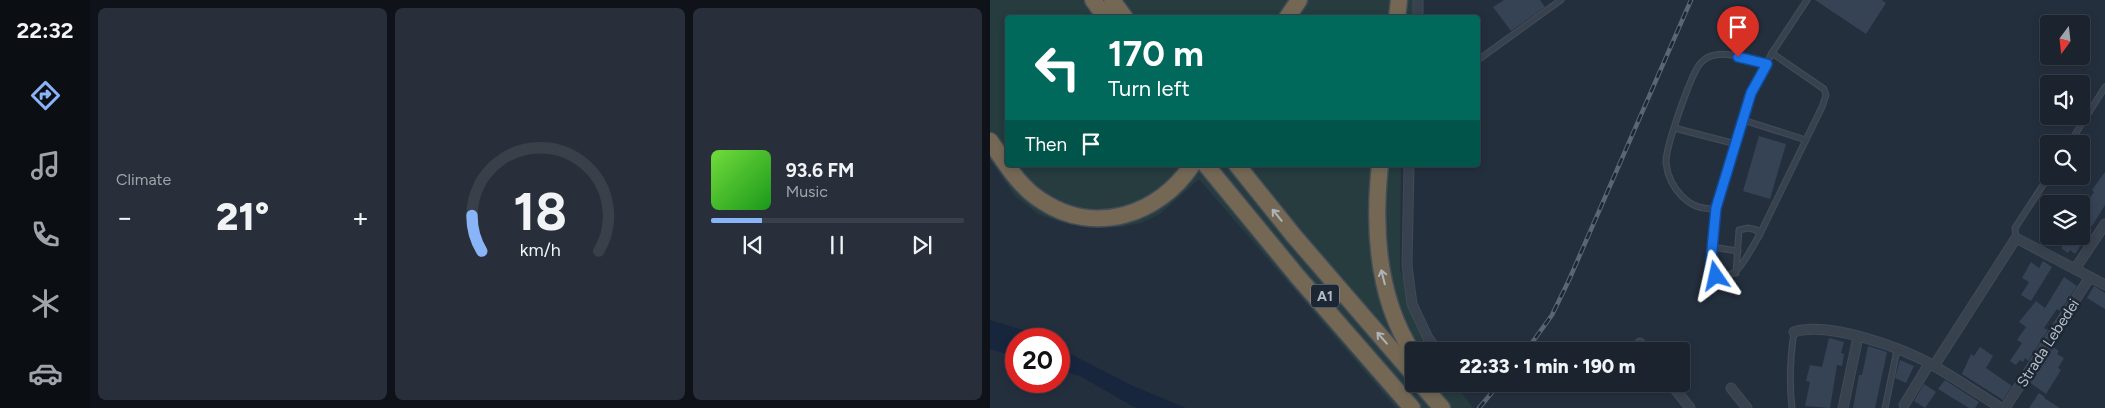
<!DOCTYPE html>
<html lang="en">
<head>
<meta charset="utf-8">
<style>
	:root { --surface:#1b232e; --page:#282f3a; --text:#f1f3f6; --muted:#a0a4aa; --line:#39404a; --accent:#8ab4f8 }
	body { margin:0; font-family:Figtree,sans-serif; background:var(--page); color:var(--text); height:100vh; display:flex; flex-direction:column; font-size:19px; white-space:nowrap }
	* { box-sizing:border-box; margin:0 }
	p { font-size:16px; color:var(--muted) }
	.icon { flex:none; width:28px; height:28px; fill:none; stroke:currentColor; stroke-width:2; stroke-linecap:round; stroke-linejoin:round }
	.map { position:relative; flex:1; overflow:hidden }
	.details { display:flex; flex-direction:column; gap:8px; padding:8px; background:#0f1319; width:900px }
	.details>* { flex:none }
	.guide { position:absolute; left:15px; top:15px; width:475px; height:152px; border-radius:5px; box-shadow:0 2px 8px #0003,0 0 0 1px var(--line); background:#00695c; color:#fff; overflow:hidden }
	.needle { width:32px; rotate:195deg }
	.fabs { position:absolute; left:1050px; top:15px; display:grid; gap:10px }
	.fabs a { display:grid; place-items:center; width:50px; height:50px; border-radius:5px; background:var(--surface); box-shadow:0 2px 8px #0003,0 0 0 1px var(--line); font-size:25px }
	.speed { position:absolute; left:15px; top:328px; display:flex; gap:10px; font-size:25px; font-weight:700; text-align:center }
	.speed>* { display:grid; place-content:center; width:65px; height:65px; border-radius:50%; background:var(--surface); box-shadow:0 2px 8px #0003,0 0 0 1px var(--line); line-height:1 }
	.speed .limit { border:8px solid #d22; background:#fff; color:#111 }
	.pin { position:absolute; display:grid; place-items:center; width:42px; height:42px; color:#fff; margin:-51px -21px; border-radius:50% 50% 50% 0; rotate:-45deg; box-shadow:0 0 5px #0007 }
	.pin .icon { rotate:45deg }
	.me { position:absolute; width:55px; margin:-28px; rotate:349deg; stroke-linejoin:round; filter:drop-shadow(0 0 4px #0008) }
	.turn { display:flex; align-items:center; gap:18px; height:105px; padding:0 20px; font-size:22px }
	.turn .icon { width:65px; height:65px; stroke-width:2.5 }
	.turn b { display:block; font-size:35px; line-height:42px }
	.then { display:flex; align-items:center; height:48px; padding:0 20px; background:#0003; gap:10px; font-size:19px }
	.big { font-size:38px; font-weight:800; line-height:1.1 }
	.details .widget { flex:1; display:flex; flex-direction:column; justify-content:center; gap:8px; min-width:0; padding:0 18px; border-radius:8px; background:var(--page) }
	.details .dial { align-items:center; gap:0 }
	.dial svg { height:130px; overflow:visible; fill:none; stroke:var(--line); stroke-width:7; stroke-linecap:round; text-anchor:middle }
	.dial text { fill:var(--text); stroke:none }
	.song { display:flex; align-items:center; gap:15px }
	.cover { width:60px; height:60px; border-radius:8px; background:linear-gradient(135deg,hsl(100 70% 55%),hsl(120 70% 35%)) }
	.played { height:5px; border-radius:2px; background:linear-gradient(90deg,var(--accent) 20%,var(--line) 20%) }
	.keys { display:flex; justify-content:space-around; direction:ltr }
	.heat { display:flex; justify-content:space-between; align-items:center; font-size:28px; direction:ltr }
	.details .tiles { flex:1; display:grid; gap:8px; grid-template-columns:repeat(3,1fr) }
	.trip { position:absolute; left:415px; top:342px; width:285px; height:50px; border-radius:5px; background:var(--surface); box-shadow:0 2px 8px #0003,0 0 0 1px var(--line); font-weight:800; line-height:50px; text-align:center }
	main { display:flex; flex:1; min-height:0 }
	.menu { display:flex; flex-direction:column; width:90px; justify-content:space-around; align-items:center; background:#0b0e12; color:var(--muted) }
	.menu .icon { width:35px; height:35px }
	.menu .current { color:var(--accent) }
	.menu b { font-size:22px; color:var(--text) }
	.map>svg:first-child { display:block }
	.green { fill:#263c3f }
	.water { fill:#17263c }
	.building { fill:#364354 }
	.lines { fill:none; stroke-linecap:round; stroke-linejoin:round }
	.lane-casing { stroke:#414a57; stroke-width:7 }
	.street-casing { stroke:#414a57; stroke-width:11 }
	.highway-casing { stroke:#434c59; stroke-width:19 }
	.lane { stroke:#38414e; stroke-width:4.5 }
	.street { stroke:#38414e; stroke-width:9 }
	.highway { stroke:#746855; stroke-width:16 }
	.rail-casing { stroke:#5a6575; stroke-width:4.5 }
	.rail { stroke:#1d2633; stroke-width:2.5; stroke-dasharray:8; stroke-linecap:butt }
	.oneway { stroke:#aeb4bd }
	.route-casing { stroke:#114b97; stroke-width:12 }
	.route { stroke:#1a73e8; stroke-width:9 }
	.labels { text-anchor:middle; stroke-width:5; stroke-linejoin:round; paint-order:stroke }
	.shield { fill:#1d2633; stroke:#878f9c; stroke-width:1 }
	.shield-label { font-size:14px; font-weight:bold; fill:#b4bcc9 }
	.street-label { font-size:15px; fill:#b4bcc9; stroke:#1d2633 }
</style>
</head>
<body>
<main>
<nav class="menu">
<b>22:32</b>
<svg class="icon current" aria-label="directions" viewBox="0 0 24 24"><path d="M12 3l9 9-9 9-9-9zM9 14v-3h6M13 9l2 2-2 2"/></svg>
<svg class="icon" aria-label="music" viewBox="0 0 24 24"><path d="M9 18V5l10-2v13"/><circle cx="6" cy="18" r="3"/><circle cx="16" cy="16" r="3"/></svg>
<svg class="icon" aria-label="phone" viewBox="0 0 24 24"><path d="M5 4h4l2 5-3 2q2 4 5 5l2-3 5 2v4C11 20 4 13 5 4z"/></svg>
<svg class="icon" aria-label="climate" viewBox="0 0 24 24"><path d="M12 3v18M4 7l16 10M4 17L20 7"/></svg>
<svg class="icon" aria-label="car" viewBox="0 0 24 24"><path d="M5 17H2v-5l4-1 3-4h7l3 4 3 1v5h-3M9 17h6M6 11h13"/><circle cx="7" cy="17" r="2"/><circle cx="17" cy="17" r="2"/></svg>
</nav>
<section class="details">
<div class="tiles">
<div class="widget"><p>Climate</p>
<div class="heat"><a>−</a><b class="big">21°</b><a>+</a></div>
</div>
<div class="widget dial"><svg viewBox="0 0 100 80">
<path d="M14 69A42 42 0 1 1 86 69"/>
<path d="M14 69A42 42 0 0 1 8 47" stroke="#8ab4f8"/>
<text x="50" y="56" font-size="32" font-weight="700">18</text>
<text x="50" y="72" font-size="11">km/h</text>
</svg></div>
<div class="widget">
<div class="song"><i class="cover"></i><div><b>93.6 FM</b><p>Music</p></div></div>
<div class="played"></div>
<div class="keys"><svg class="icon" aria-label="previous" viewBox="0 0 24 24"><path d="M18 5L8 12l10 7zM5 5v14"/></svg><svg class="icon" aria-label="pause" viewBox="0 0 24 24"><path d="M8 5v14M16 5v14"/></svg><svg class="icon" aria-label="next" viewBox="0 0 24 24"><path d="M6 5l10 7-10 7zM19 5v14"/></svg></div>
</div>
</div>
</section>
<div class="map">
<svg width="1115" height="408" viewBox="0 0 1115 408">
	<rect width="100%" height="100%" fill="#242f3e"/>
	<path class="green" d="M0,0h428l-2,18h-408v147h393l-1,105 35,81h-21v33h41l18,24h-77l-197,-229 -39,35 -19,9 -20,4h-29l-29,-4 -25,-9 -23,-18 -25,-36z"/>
	<g class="water">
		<path d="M0,320l39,12 12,7h-25v18l-26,-8z"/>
		<path d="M69,348l74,38 53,22h-48l-6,-2 -52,-30 -21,-6z"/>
	</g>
	<g class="building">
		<path d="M514,0h36l5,7 -34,24 -18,-24z"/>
		<path d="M825,0h67l4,3 -20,31z"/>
		<path d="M769,136l27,8 -16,55 -27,-8z"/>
		<path d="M1115,172v33l-13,21 -4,-3 -2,2 -5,-3v-10l13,-20 -2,-2z"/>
		<path d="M1057,236h25l10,7 -7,11 -5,-4 -2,3 -7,-5 2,-2z"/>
		<path d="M1053,261l9,6 -21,34 -10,-6 8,-13 -7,-4 9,-16 8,6z"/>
		<path d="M1074,277l13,9 -17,25 -3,-2 -13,19 4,2 -20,31 -3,-3 -2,4 -3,-2 -4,5 -6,-4 12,-18 -5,-3 9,-13 -7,-5 17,-21 9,7z"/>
		<path d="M1104,286l11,7v16l-18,-11z"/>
		<path d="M839,338l15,4 -3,11 3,1 -2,12 -5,-1 -7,43 -25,-2 5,-24 -4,-1 4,-16 12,2z"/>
		<path d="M878,346l19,6 -12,56h-22l6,-33h3z"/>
		<path d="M1062,346l7,5 -2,3 7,4 -6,10 3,2 -15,24 -17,-12z"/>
		<path d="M990,347l13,9 -7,12 26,18 -9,14 -41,-26 9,-20 3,2z"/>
		<path d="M910,360l14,6 -8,17 -11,-5z"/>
		<path d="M955,380l34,22 -4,6h-6l-31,-19z"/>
		<path d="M934,384l12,8 -11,16 -11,-7z"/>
		<path d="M1049,393l6,4 -1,1 16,10h-31z"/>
	</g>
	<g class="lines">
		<defs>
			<g id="lane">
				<path d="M488,60l83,-60"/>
				<path d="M753,120l63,20"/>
				<path d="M684,128l62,16"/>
				<path d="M1079,144l36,-57"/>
				<path d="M726,208c-26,5 -47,-20 -50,-45 -1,-15 24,-85 33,-98 2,-3 8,-8 12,-9 16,-6 39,4 56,7"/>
				<path d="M769,236l63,-129 4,-12 -2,-6 -52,-36 35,-53"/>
				<path d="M1026,238l-1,-10 34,-52"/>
				<path d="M722,247l26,4"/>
				<path d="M746,273l3,-43 9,-2 9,2 2,6c-10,15 -26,57 -49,34l6,-62 35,-115 21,-40"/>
				<path d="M802,408c-3,-26 -2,-50 2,-76"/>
				<path d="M895,408l12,-58"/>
			</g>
			<g id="street">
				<path d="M428,18v-18"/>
				<path d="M419,165l-2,101 5,38 16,34 10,13"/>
				<path d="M1085,269l30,-45"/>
				<path d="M804,332c35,-11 110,16 142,35 22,13 43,27 65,41"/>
				<path d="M650,343l6,8"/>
				<path d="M944,366l82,-128 89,47"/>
				<path d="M681,384l19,24"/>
				<path d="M741,388l16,20"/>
				<path d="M914,405l25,-41"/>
				<path d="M853,408l15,-71"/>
				<path d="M1015,408l85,-131"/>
			</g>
			<g id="highway">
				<path d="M103,0l13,18"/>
				<path d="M122,0l13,18"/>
				<path d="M297,18l12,-18"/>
				<path d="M407,18l2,-18"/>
				<path d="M0,141c15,21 29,46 52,60 53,35 117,14 150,-36"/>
				<path d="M216,165l92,112 114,131"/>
				<path d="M247,165l57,71 120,139"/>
				<path d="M390,165c-7,64 -3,134 34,190"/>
				<path d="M431,384l21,24"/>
			</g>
		</defs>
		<use href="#lane" class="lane-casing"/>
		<use href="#street" class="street-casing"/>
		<use href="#highway" class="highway-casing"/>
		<use href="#lane" class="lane"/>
		<use href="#street" class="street"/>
		<use href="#highway" class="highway"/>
		<defs>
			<g id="rail">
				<path d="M536,351l26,-36 17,-35 122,-280"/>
				<path d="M489,408l20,-24"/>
			</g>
		</defs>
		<use href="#rail" class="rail-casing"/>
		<use href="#rail" class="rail"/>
	</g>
	<defs><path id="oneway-shaft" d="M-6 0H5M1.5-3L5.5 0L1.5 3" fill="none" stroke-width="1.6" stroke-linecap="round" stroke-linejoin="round" transform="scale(1.25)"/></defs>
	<g class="oneway">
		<use href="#oneway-shaft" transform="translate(287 215) rotate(-129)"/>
		<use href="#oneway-shaft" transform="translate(393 277) rotate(-104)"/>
		<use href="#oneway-shaft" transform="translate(392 338) rotate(-131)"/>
	</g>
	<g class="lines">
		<defs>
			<path id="route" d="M726,276l-6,-6 6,-62 35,-115 16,-29 -29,-7"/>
		</defs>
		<use href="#route" class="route-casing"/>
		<use href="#route" class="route"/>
	</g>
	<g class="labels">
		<rect class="shield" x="321" y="284.5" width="28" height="23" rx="4"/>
		<g class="shield-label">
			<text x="335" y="301">A1</text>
		</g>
		<g class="street-label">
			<text transform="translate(1058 343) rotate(-57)" y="5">Strada Lebedei</text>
		</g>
	</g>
</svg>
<div class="fabs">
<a><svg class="needle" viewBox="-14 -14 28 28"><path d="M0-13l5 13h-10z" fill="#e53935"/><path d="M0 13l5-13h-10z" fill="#a0a4aa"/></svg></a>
<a><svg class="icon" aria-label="sound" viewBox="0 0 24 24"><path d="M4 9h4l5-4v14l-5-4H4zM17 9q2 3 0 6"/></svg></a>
<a><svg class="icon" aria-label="search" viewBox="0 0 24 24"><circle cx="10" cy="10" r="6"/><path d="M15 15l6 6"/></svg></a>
<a><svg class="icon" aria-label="layers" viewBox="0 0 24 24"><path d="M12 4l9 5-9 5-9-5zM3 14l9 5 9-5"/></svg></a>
</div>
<div class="speed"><div class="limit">20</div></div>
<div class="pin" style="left:748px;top:57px;background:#d93025"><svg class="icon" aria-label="arrive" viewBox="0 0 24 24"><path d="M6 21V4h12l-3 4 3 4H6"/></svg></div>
<svg class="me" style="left:726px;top:276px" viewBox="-20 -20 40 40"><path d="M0-17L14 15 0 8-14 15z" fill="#1a73e8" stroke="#fff" stroke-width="4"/></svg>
<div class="trip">22:33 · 1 min · 190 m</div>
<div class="guide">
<div class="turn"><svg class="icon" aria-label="left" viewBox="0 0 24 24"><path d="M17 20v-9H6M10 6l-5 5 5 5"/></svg><div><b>170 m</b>Turn left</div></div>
<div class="then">Then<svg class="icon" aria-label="arrive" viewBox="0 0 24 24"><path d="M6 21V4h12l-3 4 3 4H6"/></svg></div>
</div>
</div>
</main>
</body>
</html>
